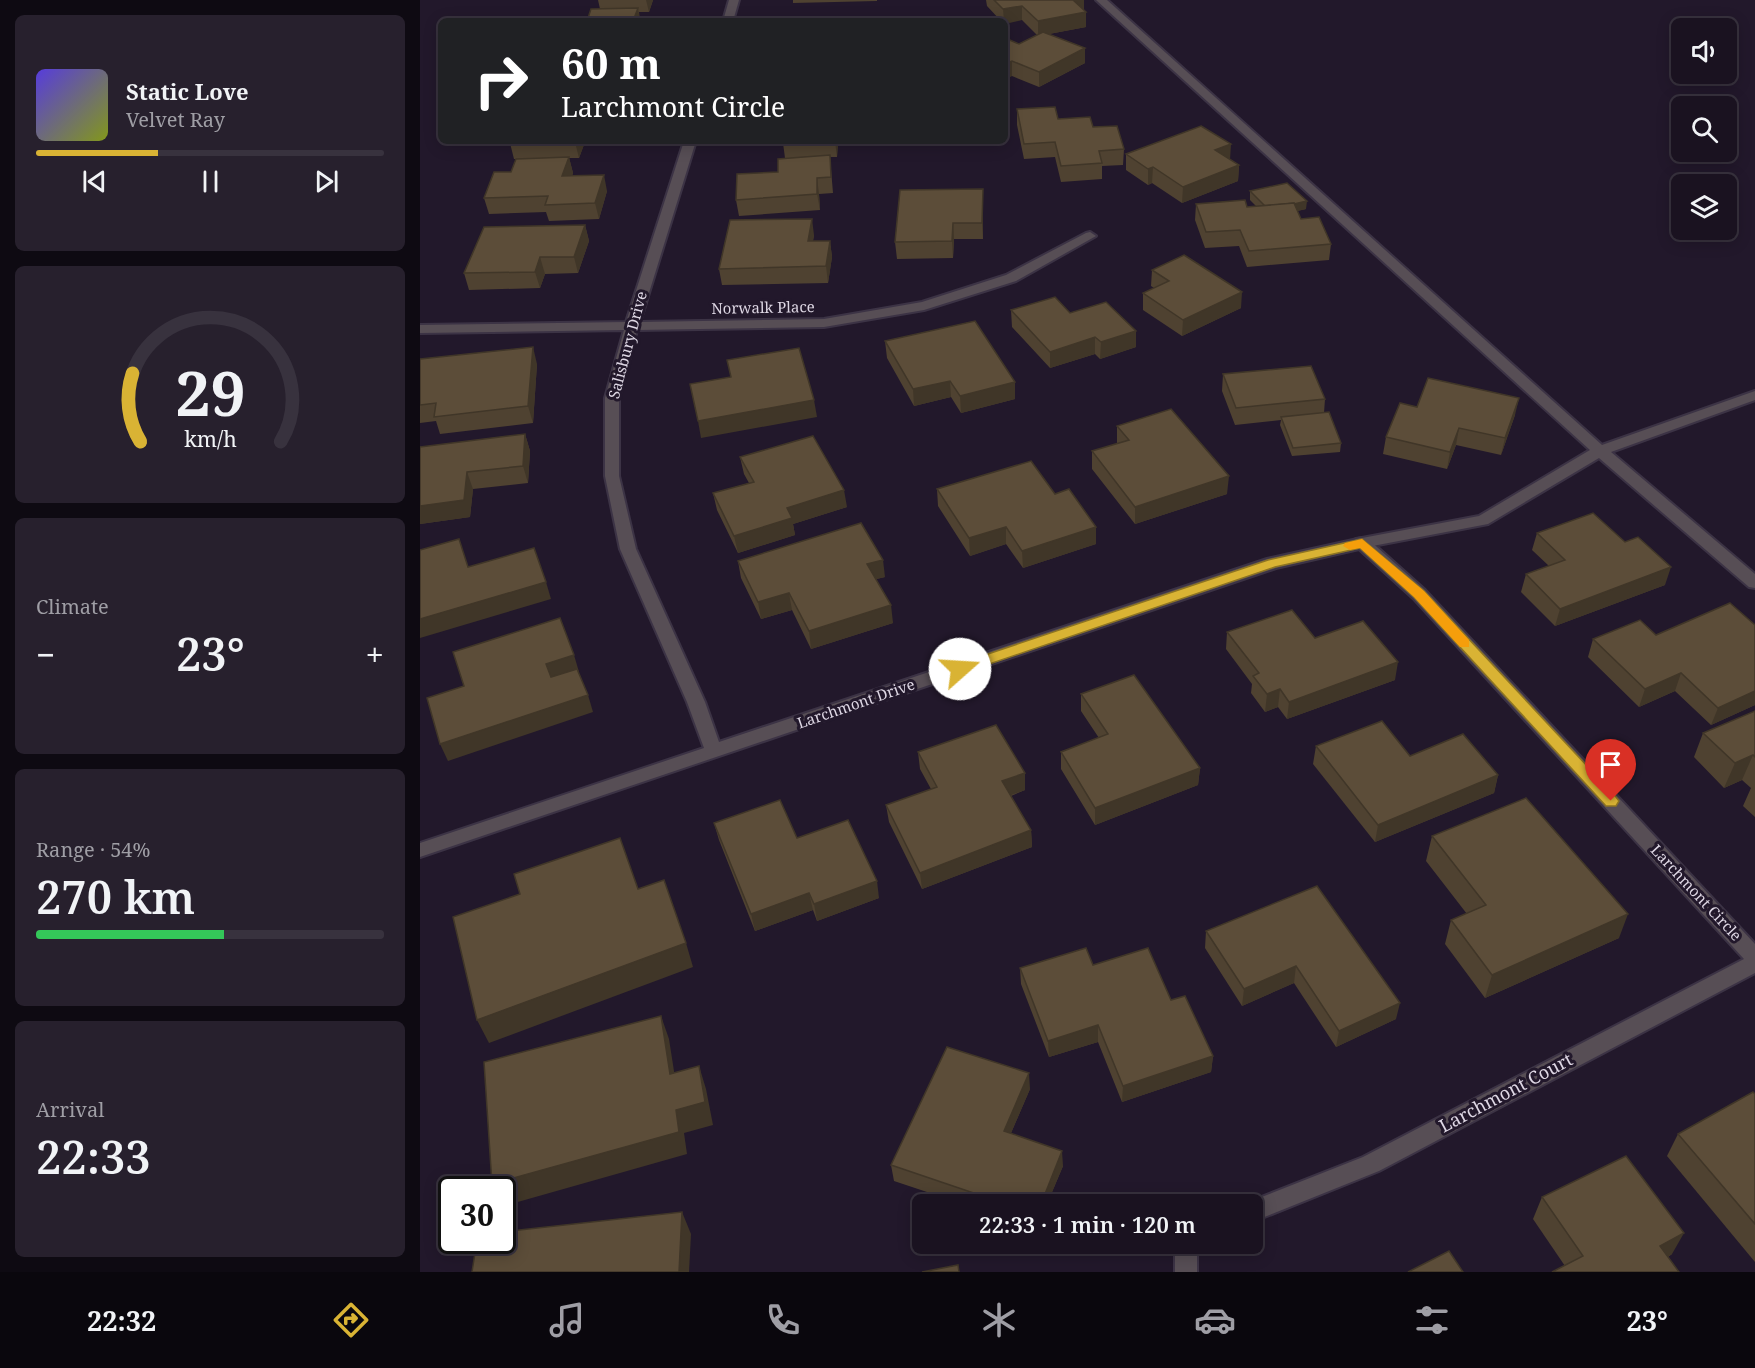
<!DOCTYPE html>
<html lang="en">
<head>
<meta charset="utf-8">
<style>
	:root { --surface:#1a1220; --page:#27202d; --text:#f1f3f6; --muted:#9f9ea5; --line:#38323e; --accent:#d9b334 }
	body { margin:0; font-family:"Noto Serif",serif; background:var(--page); color:var(--text); height:100vh; display:flex; flex-direction:column; font-size:22px; white-space:nowrap }
	* { box-sizing:border-box; margin:0 }
	p { font-size:20px; color:var(--muted) }
	.icon { flex:none; width:33px; height:33px; fill:none; stroke:currentColor; stroke-width:2; stroke-linecap:round; stroke-linejoin:round }
	.map { position:relative; flex:1; overflow:hidden }
	.drawer { display:flex; flex-direction:column; gap:15px; padding:15px; background:#0e0a12; width:420px }
	.drawer>* { flex:none }
	.hud { position:absolute; left:18px; top:18px; width:570px; height:126px; border-radius:9px; box-shadow:0 3px 15px #0003,0 0 0 2px var(--line); background:#202124; color:#fff; overflow:hidden }
	.buttons { position:absolute; left:1251px; top:18px; display:grid; gap:12px }
	.buttons a { display:grid; place-items:center; width:66px; height:66px; border-radius:9px; background:var(--surface); box-shadow:0 3px 15px #0003,0 0 0 2px var(--line); font-size:30px }
	.speed { position:absolute; left:18px; top:1176px; display:flex; gap:12px; font-size:30px; font-weight:700; text-align:center }
	.speed>* { display:grid; place-content:center; width:78px; height:78px; border-radius:50%; background:var(--surface); box-shadow:0 3px 15px #0003,0 0 0 2px var(--line); line-height:1 }
	.speed .limit { border:3px solid #111; border-radius:9px; background:#fff; color:#111 }
	.pin { position:absolute; display:grid; place-items:center; width:51px; height:51px; color:#fff; margin:-62px -26px; border-radius:50% 50% 50% 0; rotate:-45deg; box-shadow:0 0 6px #0007 }
	.pin .icon { rotate:45deg }
	.me { position:absolute; width:66px; margin:-33px; rotate:71deg; stroke-linejoin:round; filter:drop-shadow(0 0 4px #0008) }
	.turn { display:flex; align-items:center; gap:21px; height:126px; padding:0 24px; font-size:27px }
	.turn .icon { width:78px; height:78px; stroke-width:2.5 }
	.turn b { display:block; font-size:42px; line-height:51px }
	.big { font-size:45px; font-weight:600; line-height:1.1 }
	.drawer .card { flex:1; display:flex; flex-direction:column; justify-content:center; gap:9px; min-width:0; padding:0 21px; border-radius:9px; background:var(--page) }
	.drawer .dial { align-items:center; gap:0 }
	.dial svg { height:156px; overflow:visible; fill:none; stroke:var(--line); stroke-width:7; stroke-linecap:round; text-anchor:middle }
	.dial text { fill:var(--text); stroke:none }
	.song { display:flex; align-items:center; gap:18px }
	.cover { width:72px; height:72px; border-radius:9px; background:linear-gradient(135deg,hsl(250 70% 55%),hsl(70 70% 35%)) }
	.played { height:6px; border-radius:3px; background:linear-gradient(90deg,var(--accent) 35%,var(--line) 35%) }
	.keys { display:flex; justify-content:space-around; direction:ltr }
	.heat { display:flex; justify-content:space-between; align-items:center; font-size:33px; direction:ltr }
	.charge { height:9px; border-radius:4px; background:linear-gradient(90deg,#34c759 54%,var(--line) 0) }
	.trip { position:absolute; left:492px; top:1194px; width:351px; height:60px; border-radius:9px; background:var(--surface); box-shadow:0 3px 15px #0003,0 0 0 2px var(--line); font-weight:600; line-height:60px; text-align:center }
	.menu { display:flex; height:96px; justify-content:space-around; align-items:center; background:#0a070d; color:var(--muted) }
	.menu .icon { width:42px; height:42px }
	.menu .current { color:var(--accent) }
	.menu b { font-size:27px; color:var(--text) }
	main { display:flex; flex:1; min-height:0 }
	.map>svg:first-child { display:block }
	.lines { fill:none; stroke-linecap:round; stroke-linejoin:round }
	.service-casing { stroke:#3c3345; stroke-width:4 }
	.minor-casing { stroke:#3c3345; stroke-width:4 }
	.service { fill:#574e55; fill-rule:evenodd }
	.minor { fill:#574e55; fill-rule:evenodd }
	.wall { fill:#4f4231 }
	.shaded-wall { fill:#403628 }
	.building { fill:#5c4d39; stroke:#403628; stroke-width:1.5 }
	.route { fill:#d9b334; stroke:#8d7422; stroke-width:1.5 }
	.slow { fill:#f59e0b }
	.labels { text-anchor:middle; stroke-width:6; stroke-linejoin:round; paint-order:stroke }
	.street-label { font-size:15px; fill:#ded7e4; stroke:#22182b }
	.near-street-label { font-size:18px; fill:#ded7e4; stroke:#22182b }
</style>
</head>
<body>
<main>
<section class="drawer">
<div class="card">
<div class="song"><i class="cover"></i><div><b>Static Love</b><p>Velvet Ray</p></div></div>
<div class="played"></div>
<div class="keys"><svg class="icon" aria-label="previous" viewBox="0 0 24 24"><path d="M18 5L8 12l10 7zM5 5v14"/></svg><svg class="icon" aria-label="pause" viewBox="0 0 24 24"><path d="M8 5v14M16 5v14"/></svg><svg class="icon" aria-label="next" viewBox="0 0 24 24"><path d="M6 5l10 7-10 7zM19 5v14"/></svg></div>
</div>
<div class="card dial"><svg viewBox="0 0 100 80">
<path d="M14 69A42 42 0 1 1 86 69"/>
<path d="M14 69A42 42 0 0 1 10 34" stroke="#d9b334"/>
<text x="50" y="56" font-size="32" font-weight="700">29</text>
<text x="50" y="72" font-size="11">km/h</text>
</svg></div>
<div class="card"><p>Climate</p>
<div class="heat"><a>−</a><b class="big">23°</b><a>+</a></div>
</div>
<div class="card"><p>Range · 54%</p><b class="big">270 km</b><div class="charge"></div></div>
<div class="card"><p>Arrival</p><b class="big">22:33</b></div>
</section>
<div class="map">
<svg width="1335" height="1272" viewBox="0 0 1335 1272">
	<rect width="100%" height="100%" fill="#22182b"/>
	<g class="lines">
		<defs>
			<path id="service" d="M676,0h11l495,445 153,-54v9l-144,52 144,122v14l-6,-1 -150,-129 -111,66 -126,24 -6,-1 -2,-4 2,-4 6,-1 117,-22 111,-66z"/>
			<g id="minor">
				<path d="M309,0h10l-6,21h-10z"/>
				<path d="M264,141h12l-56,181 184,-3 98,-17 84,-27 80,-42 4,-1 6,4 -80,45 -92,29 -100,17 -187,3 -18,68v78l17,73 69,153 14,40 548,-183 95,-21 6,1 57,51 330,354v29l-376,198 -127,51v-18h-8l119,-47 381,-198 -331,-361 -54,-49 -83,19 -856,289v-14l284,-95 -17,-46 -67,-153 -15,-73v-78l19,-68 -204,3v-8l206,-3z"/>
				<rect x="755" y="1244" width="22" height="28"/>
			</g>
		</defs>
		<use href="#service" class="service-casing"/>
		<use href="#minor" class="minor-casing"/>
		<use href="#service" class="service"/>
		<use href="#minor" class="minor"/>
	</g>
	<g class="wall">
		<path d="M178,0h58h-3l-4,12h-10l1,9 -40,-12z"/>
		<path d="M373,0h84v1l-84,2z"/>
		<path d="M566,0h98v10l2,2v15l-37,7 36,14v15l-46,24 -27,-11 -7,-38 14,6 18,-9 -15,-15 -21,1 -14,-15z"/>
		<path d="M597,109l76,18 31,22 -1,16 -21,1v13l-41,3 -6,-25 -31,2 -7,-34z"/>
		<path d="M91,141h118l-44,1 -6,16h-10l4,15 -1,3 35,15 -8,28 -50,2 -3,-9 -57,2 -5,-16 27,-26 18,-13h-15l-4,-16z"/>
		<path d="M418,141l-1,16h-7l3,36 -14,1 1,16 -81,6 -3,-16 42,-28 7,-14 -2,-15z"/>
		<path d="M706,154l104,5 9,6 -1,16 -56,22 -30,-20 -4,2 -22,-15z"/>
		<path d="M563,189v50h-29l-1,19 -56,1 -2,-17z"/>
		<path d="M830,191l56,18 -9,2 4,8 30,25 -2,16 -82,7 -8,-21 -34,2 -10,-28 1,-16 51,3 9,-1 -6,-6z"/>
		<path d="M165,225l4,16 -11,32 -33,1 -5,14 -71,2 -5,-17z"/>
		<path d="M394,235l-1,6h17l2,16 -4,26 -106,2 -3,-16z"/>
		<path d="M732,270l89,38 -59,28 -39,-26v-17l11,-5 -3,-2z"/>
		<path d="M591,310l59,3 66,18v16l-36,12 -5,-5 -45,14 -38,-41z"/>
		<path d="M465,341l130,58 -54,14 -10,-16 -37,9 -27,-48z"/>
		<path d="M0,359l117,5 -4,59 -93,11 -4,-13 -16,2z"/>
		<path d="M803,374l102,25 -1,14 17,30 -1,9 -48,4 -12,-31 1,-5 -46,5 -13,-34z"/>
		<path d="M997,407l98,8 -14,40 -45,-10 -9,24 -64,-15 3,-17z"/>
		<path d="M697,426l110,68 -92,30 -43,-55v-18l26,-7 -1,-1z"/>
		<path d="M105,434l5,17 -2,32 -55,6 -3,28 -50,7v-77z"/>
		<path d="M320,457l107,50 -54,17 2,11 -57,18 -21,-43 -4,-17 36,-10 -5,-9z"/>
		<path d="M517,489l118,5 41,33v17l-73,24 -17,-24 -36,12 -32,-50z"/>
		<path d="M1117,533l88,9 40,43 -110,41 -34,-34 5,-18 23,-8 -17,-16z"/>
		<path d="M318,561l147,16 -9,2 17,44 -82,26 -19,-39 -31,9 -20,-41z"/>
		<path d="M1335,625v80l-44,20 -36,-34 -36,16 -51,-50 5,-18 63,-4z"/>
		<path d="M807,632l88,6 80,42 -108,39 -9,-12 -13,5 -14,-19 1,-9 -26,-35z"/>
		<path d="M661,694l119,74 -2,17 -103,40 -34,-56v-17l38,-14 -18,-27z"/>
		<path d="M1335,711v106l-12,-11 8,-18 -9,-8 -18,8 -30,-31 9,-24z"/>
		<path d="M896,746l94,10 88,19 -4,18 -119,49 -62,-78z"/>
		<path d="M498,752l107,21v17l-14,6 20,34 1,17 -110,42 -33,-67 -3,-17 45,-16 -11,-20z"/>
		<path d="M294,823l83,15 82,60 -62,23 -4,-11 -58,21 -36,-91z"/>
		<path d="M1012,836l187,102 -134,60 -40,-54 6,-24 16,-6 -41,-53z"/>
		<path d="M897,886l79,133 -60,28 -42,-64 -52,23 -37,-58 1,-17z"/>
		<path d="M673,965l78,35 42,56 -2,16 -89,30 -24,-60 -49,15 -28,-73 -1,-16z"/>
		<path d="M610,1089l-19,44 52,33 -16,38h-84l-69,-23 -3,-16z"/>
		<path d="M1335,1094v168l-88,-106 11,-22z"/>
		<path d="M1122,1197l130,57 -4,3 -103,9 -32,-47z"/>
	</g>
	<g class="shaded-wall">
		<path d="M226,0h7l-4,12z"/>
		<path d="M652,0h12v11z"/>
		<path d="M602,6v14l-17,4v-3h-1l-1,-12z"/>
		<path d="M218,8l2,13h-7z"/>
		<path d="M666,12v15l-48,9v-15z"/>
		<path d="M665,48v15l-46,24v-15z"/>
		<path d="M592,61v15l-7,4v-16z"/>
		<path d="M155,141l10,1 -6,16 -4,-16z"/>
		<path d="M415,141h3l-1,16z"/>
		<path d="M811,144l-1,16 -15,-10z"/>
		<path d="M149,157l4,16 -7,19 -4,-16z"/>
		<path d="M819,165l-1,16 -56,22 1,-16z"/>
		<path d="M733,167l-1,16 -4,2v-16z"/>
		<path d="M184,175l3,16 -8,28 -4,-16z"/>
		<path d="M397,178l2,16 1,16 -3,-16z"/>
		<path d="M563,189v50l-1,-16z"/>
		<path d="M887,201l-1,8 -37,9v-8z"/>
		<path d="M392,219l2,16 -4,22 -2,-16z"/>
		<path d="M533,223l1,16 -1,19 -1,-17z"/>
		<path d="M165,225l4,16 -11,32 -4,-16z"/>
		<path d="M410,241l2,16 -4,26 -2,-17z"/>
		<path d="M120,257l5,17 -5,14 -5,-16z"/>
		<path d="M822,292l-1,16 -59,28 1,-16z"/>
		<path d="M716,331v16l-36,12 1,-17z"/>
		<path d="M675,337v17l-45,14v-16z"/>
		<path d="M113,347l4,17 -4,59 -5,-17z"/>
		<path d="M530,381l1,16 -37,9 -1,-17z"/>
		<path d="M595,382v17l-54,14 -1,-17z"/>
		<path d="M1099,398l-4,17 -14,40 4,-17z"/>
		<path d="M394,400l3,17 -116,21 -3,-17z"/>
		<path d="M1039,428l-3,17 -9,24 3,-17z"/>
		<path d="M105,434l5,17 -2,32 -5,-17z"/>
		<path d="M47,472l6,17 -3,28 -50,7v-18z"/>
		<path d="M809,476l-2,18 -92,30v-17z"/>
		<path d="M424,490l3,17 -54,17 2,11 -57,18 -4,-17 53,-28z"/>
		<path d="M586,527v17l-36,12 -1,-18z"/>
		<path d="M676,527v17l-73,24 -1,-17z"/>
		<path d="M463,560l2,17 -16,4 -2,-17z"/>
		<path d="M1251,567l-6,18 -110,41 5,-17z"/>
		<path d="M126,582l5,17 -131,39v-19z"/>
		<path d="M369,593l3,17 -31,9 -3,-17z"/>
		<path d="M471,605l2,18 -82,26 -2,-18z"/>
		<path d="M154,655l5,17 -27,9 -6,-17z"/>
		<path d="M978,662l-3,18 -108,39 2,-17z"/>
		<path d="M1261,673l-6,18 -36,16 6,-18z"/>
		<path d="M860,689l-2,18 -13,5 2,-18z"/>
		<path d="M1335,691v14l-44,20 7,-17z"/>
		<path d="M168,695l5,17 -145,49 -8,-17z"/>
		<path d="M1333,755l-11,25 -18,8 11,-25z"/>
		<path d="M780,768l-2,17 -103,40v-17z"/>
		<path d="M605,773v17l-22,8 -1,-17z"/>
		<path d="M1078,775l-4,18 -119,49 3,-17z"/>
		<path d="M611,830l1,17 -110,42 -2,-16z"/>
		<path d="M457,881l2,17 -62,23 -3,-17z"/>
		<path d="M389,893l4,17 -58,21 -4,-17z"/>
		<path d="M1208,914l-9,24 -134,60 7,-23z"/>
		<path d="M266,943l7,24 -204,76 -12,-23z"/>
		<path d="M876,966l-2,17 -52,23 2,-17z"/>
		<path d="M980,1003l-4,16 -60,28 3,-16z"/>
		<path d="M241,1016l8,23 9,58 -8,-23z"/>
		<path d="M678,1025v17l-49,15 -1,-16z"/>
		<path d="M793,1056l-2,16 -89,30 1,-16z"/>
		<path d="M279,1066l7,23 7,36 -29,8 3,21 -183,52 -2,-2v-14h-7l-3,-6 184,-74z"/>
		<path d="M609,1073l1,16 -25,58 -1,-16z"/>
		<path d="M642,1151l1,15 -16,38h-6z"/>
		<path d="M262,1212l9,22 -2,38h-10z"/>
		<path d="M1264,1233l-12,21 -23,14 11,-22z"/>
	</g>
	<g class="building">
		<path d="M574,0h79l13,12 -48,9 -16,-15 -19,3z"/>
		<path d="M218,8l-5,13h-46l4,-12z"/>
		<path d="M623,32l42,16 -46,24 -27,-11 -7,3v-26l14,6z"/>
		<path d="M635,107l3,12 32,-2 3,10 24,-1 7,23 -25,2 3,12 -41,3 -6,-24 -31,2 -7,-35z"/>
		<path d="M781,126l30,18 -16,6 24,15 -56,22 -30,-20 -5,2 -22,-15z"/>
		<path d="M91,141h64v1l-65,1z"/>
		<path d="M363,141h52l-52,2z"/>
		<path d="M410,155l1,22 -14,1v16l-81,6 1,-26 41,-2v-13z"/>
		<path d="M149,157l-7,19 42,-1 -9,28 -50,2 3,-9 -64,2 10,-26h17l5,-13z"/>
		<path d="M867,183l20,18 -13,3v-1l-29,3 -15,-15z"/>
		<path d="M563,189l-1,34h-29l-1,18 -57,1 5,-52z"/>
		<path d="M825,200l2,7 47,-4 7,16 18,-2 12,27 -82,7 -9,-21 -34,2 -10,-28z"/>
		<path d="M392,219l-4,22h22l-4,25 -107,3 11,-49z"/>
		<path d="M165,225l-11,32h-34l-5,15 -71,1 20,-46z"/>
		<path d="M764,255l58,37 -59,28 -40,-27 26,-12 -17,-11z"/>
		<path d="M635,297l15,16 36,-11 30,29 -35,11 -6,-5 -45,15 -39,-42z"/>
		<path d="M555,321l40,61 -55,14 -10,-15 -37,8 -28,-48z"/>
		<path d="M113,347l-5,59 -94,11 2,-14 -16,2v-46z"/>
		<path d="M379,348l15,52 -116,21 -8,-37 41,-7 -4,-17z"/>
		<path d="M891,366l14,33 -89,9 -13,-34z"/>
		<path d="M1008,378l91,20 -14,40 -46,-10 -9,24 -64,-15 14,-34 17,4z"/>
		<path d="M751,409l58,67 -94,31 -43,-56 37,-11 -12,-14z"/>
		<path d="M909,412l12,31 -48,5 -12,-31z"/>
		<path d="M105,434l-2,32 -56,6 -3,28 -44,6v-59z"/>
		<path d="M393,436l31,54 -57,18 5,10 -58,18 -21,-43 41,-11 -14,-25z"/>
		<path d="M611,461l24,33 14,-5 27,38 -74,24 -16,-24 -37,11 -32,-49z"/>
		<path d="M1173,513l32,29 13,-5 33,30 -111,42 -34,-35 39,-14 -28,-27z"/>
		<path d="M441,523l22,37 -16,4 24,41 -82,26 -20,-38 -31,9 -20,-41z"/>
		<path d="M39,539l9,28 66,-19 12,34 -126,37v-69z"/>
		<path d="M1310,603l25,22v66l-37,17 -37,-35 -36,16 -52,-50 47,-19 16,15z"/>
		<path d="M872,610l23,28 48,-17 35,41 -109,40 -9,-13 -13,5 -14,-18 6,-3 -32,-41z"/>
		<path d="M140,618l14,37 -28,9 5,13 26,-8 11,26 -148,49 -13,-46 37,-12 -11,-34z"/>
		<path d="M714,675l66,93 -105,40 -34,-56 47,-18 -27,-40z"/>
		<path d="M1335,711v46l-2,-2 -18,8 -32,-30z"/>
		<path d="M962,721l28,35 53,-22 35,41 -120,50 -62,-79z"/>
		<path d="M576,725l29,48 -23,8 29,49 -111,43 -34,-68 51,-18 -19,-35z"/>
		<path d="M1106,798l102,116 -136,61 -41,-55 35,-15 -54,-69z"/>
		<path d="M360,800l17,38 51,-18 29,61 -63,23 -5,-11 -58,21 -37,-91z"/>
		<path d="M200,838l18,51 26,-9 22,63 -209,77 -24,-103 67,-23 -6,-20z"/>
		<path d="M897,886l83,117 -61,28 -43,-65 -52,23 -38,-58z"/>
		<path d="M666,948l7,17 55,-17 23,52 14,-4 28,60 -90,30 -25,-61 -50,16 -28,-73z"/>
		<path d="M241,1016l9,58 29,-8 6,36 -29,8 3,22 -187,52 -8,-122z"/>
		<path d="M527,1047l82,26 -25,58 58,20 -21,53h-35l-115,-39z"/>
		<path d="M1333,1092l2,2v130l-77,-90z"/>
		<path d="M1206,1156l58,77 -24,13 19,26h-127l31,-16 -41,-59z"/>
		<path d="M262,1212l-3,60h-207l5,-32h25v-8z"/>
		<path d="M1029,1251l14,21h-55z"/>
		<path d="M538,1265l1,7h-37z"/>
	</g>
	<path class="route" d="M942,539l62,52 192,206 3,4 -3,5h-10l-192,-209 -54,-49 -85,19 -315,107 -7,-5 2,-4 313,-105z"/>
	<path class="slow" d="M942,539l62,52 45,49v7h-9l-46,-50 -54,-49 -10,2 -7,-4 2,-3z"/>
	<g class="labels">
		<g class="street-label">
			<text transform="translate(343 308) rotate(-1)" y="5">Norwalk Place</text>
			<text transform="translate(208 345) rotate(-75)" y="5">Salisbury Drive</text>
			<text transform="translate(436 704) rotate(-19)" y="5">Larchmont Drive</text>
			<text transform="translate(1276 893) rotate(47)" y="5">Larchmont Circle</text>
		</g>
		<g class="near-street-label">
			<text transform="translate(1086 1093) rotate(-28)" y="6">Larchmont Court</text>
		</g>
	</g>
</svg>
<div class="buttons">
<a><svg class="icon" aria-label="sound" viewBox="0 0 24 24"><path d="M4 9h4l5-4v14l-5-4H4zM17 9q2 3 0 6"/></svg></a>
<a><svg class="icon" aria-label="search" viewBox="0 0 24 24"><circle cx="10" cy="10" r="6"/><path d="M15 15l6 6"/></svg></a>
<a><svg class="icon" aria-label="layers" viewBox="0 0 24 24"><path d="M12 4l9 5-9 5-9-5zM3 14l9 5 9-5"/></svg></a>
</div>
<div class="speed"><div class="limit">30</div></div>
<div class="pin" style="left:1191px;top:801px;background:#d93025"><svg class="icon" aria-label="arrive" viewBox="0 0 24 24"><path d="M6 21V4h12l-3 4 3 4H6"/></svg></div>
<svg class="me" style="left:540px;top:669px" viewBox="-20 -20 40 40"><circle r="19" fill="#fff"/><path d="M0-13L10 11 0 6-10 11z" fill="#d9b334"/></svg>
<div class="trip">22:33 · 1 min · 120 m</div>
<div class="hud">
<div class="turn"><svg class="icon" aria-label="right" viewBox="0 0 24 24"><path d="M7 20v-9h11M14 6l5 5-5 5"/></svg><div><b>60 m</b>Larchmont Circle</div></div>
</div>
</div>
</main>
<nav class="menu">
<b>22:32</b>
<svg class="icon current" aria-label="directions" viewBox="0 0 24 24"><path d="M12 3l9 9-9 9-9-9zM9 14v-3h6M13 9l2 2-2 2"/></svg>
<svg class="icon" aria-label="music" viewBox="0 0 24 24"><path d="M9 18V5l10-2v13"/><circle cx="6" cy="18" r="3"/><circle cx="16" cy="16" r="3"/></svg>
<svg class="icon" aria-label="phone" viewBox="0 0 24 24"><path d="M5 4h4l2 5-3 2q2 4 5 5l2-3 5 2v4C11 20 4 13 5 4z"/></svg>
<svg class="icon" aria-label="climate" viewBox="0 0 24 24"><path d="M12 3v18M4 7l16 10M4 17L20 7"/></svg>
<svg class="icon" aria-label="car" viewBox="0 0 24 24"><path d="M5 17H2v-5l4-1 3-4h7l3 4 3 1v5h-3M9 17h6M6 11h13"/><circle cx="7" cy="17" r="2"/><circle cx="17" cy="17" r="2"/></svg>
<svg class="icon" aria-label="filters" viewBox="0 0 24 24"><path d="M4 7h16M4 17h16"/><circle cx="9" cy="7" r="2"/><circle cx="15" cy="17" r="2"/></svg>
<b>23°</b>
</nav>
</body>
</html>
